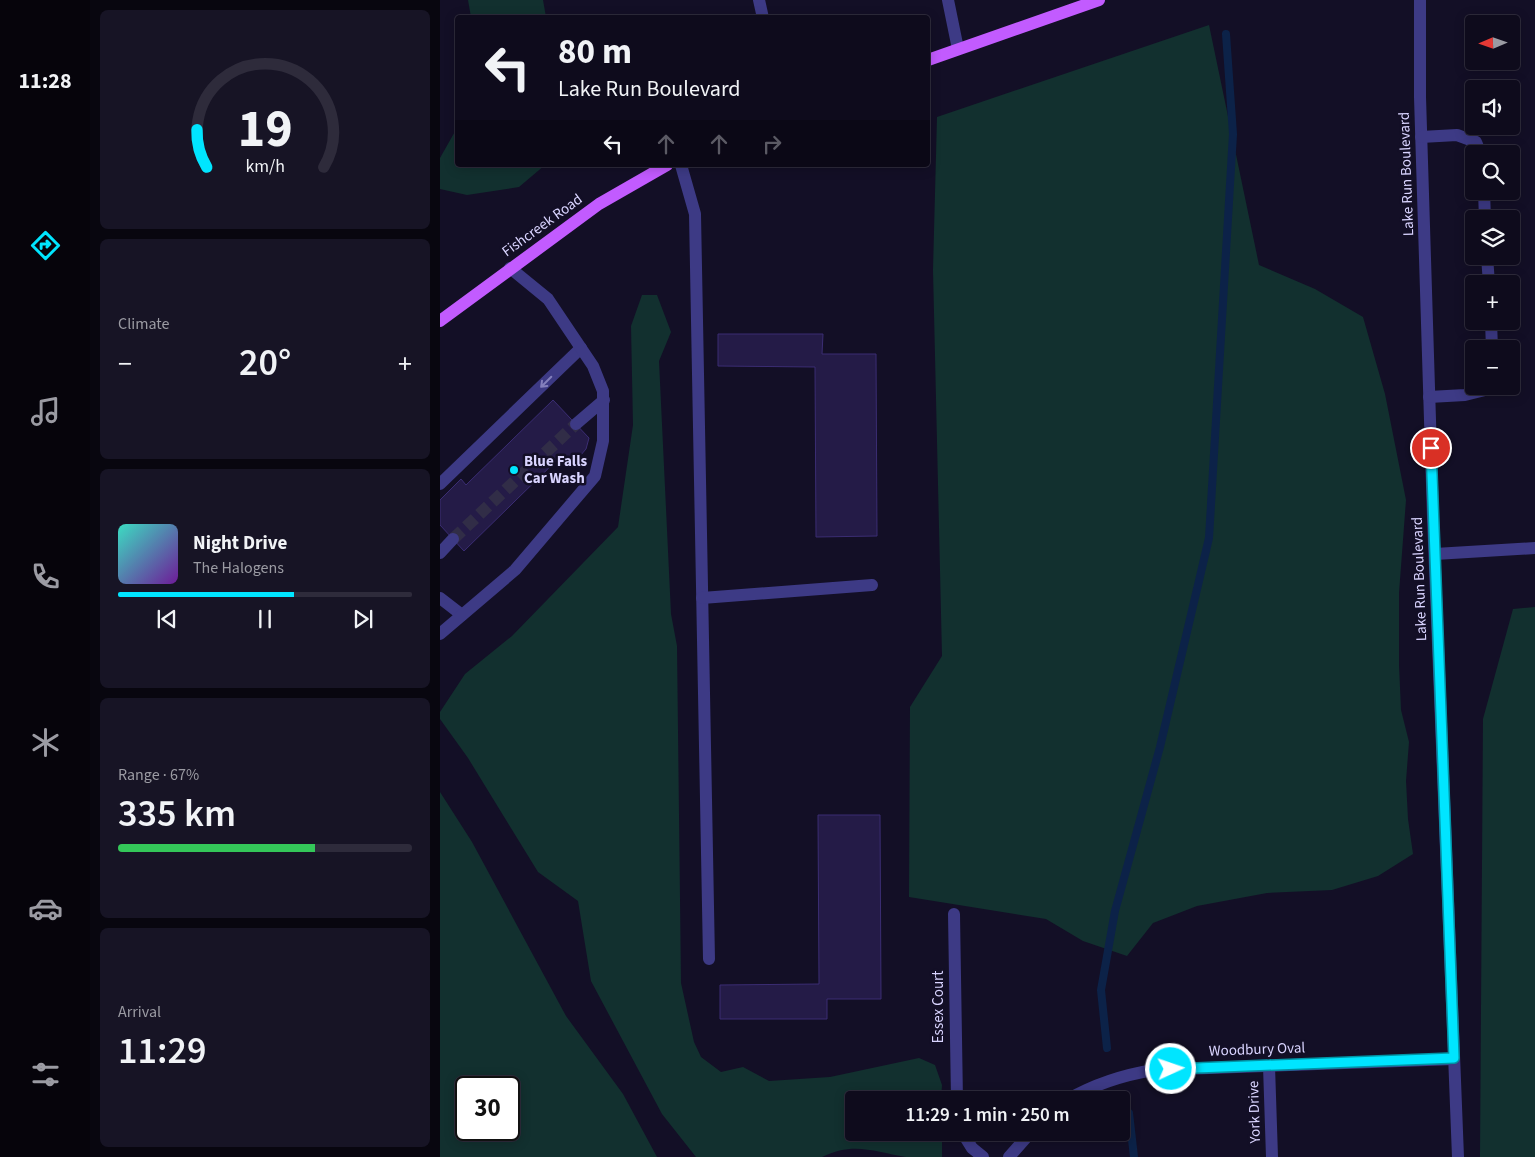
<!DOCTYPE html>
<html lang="en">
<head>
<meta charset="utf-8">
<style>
	:root { --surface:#0e0b1c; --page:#171425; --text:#f1f3f6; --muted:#9b9ba3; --line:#2e2b3b; --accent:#00e5ff }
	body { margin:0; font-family:"Source Sans 3",sans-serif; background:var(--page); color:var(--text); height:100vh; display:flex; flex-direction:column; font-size:19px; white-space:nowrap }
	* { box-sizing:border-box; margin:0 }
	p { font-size:16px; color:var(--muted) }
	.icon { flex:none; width:28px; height:28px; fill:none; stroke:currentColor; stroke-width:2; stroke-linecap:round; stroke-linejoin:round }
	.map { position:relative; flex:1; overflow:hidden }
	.panel { display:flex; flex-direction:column; gap:10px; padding:10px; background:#08060f; width:350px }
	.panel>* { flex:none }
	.banner { position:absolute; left:15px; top:15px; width:475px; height:152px; border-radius:5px; box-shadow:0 2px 12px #0003,0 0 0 1px var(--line); background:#0e0b1c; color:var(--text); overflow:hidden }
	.needle { width:32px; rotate:268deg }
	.controls { position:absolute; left:1025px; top:15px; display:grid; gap:10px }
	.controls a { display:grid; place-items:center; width:55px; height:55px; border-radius:5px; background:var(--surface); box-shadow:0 2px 12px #0003,0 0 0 1px var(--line); font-size:25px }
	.speed { position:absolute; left:15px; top:1076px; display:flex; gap:10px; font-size:25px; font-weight:700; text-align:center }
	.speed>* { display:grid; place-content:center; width:65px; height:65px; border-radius:50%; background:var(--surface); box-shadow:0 2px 12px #0003,0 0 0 1px var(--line); line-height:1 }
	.speed .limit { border:2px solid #111; border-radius:8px; background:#fff; color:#111 }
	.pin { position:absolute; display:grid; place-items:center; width:42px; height:42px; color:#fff; margin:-21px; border:2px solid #fff; border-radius:50%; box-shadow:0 1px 5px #0007 }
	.me { position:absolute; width:55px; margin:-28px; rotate:87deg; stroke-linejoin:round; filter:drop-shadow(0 0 4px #0008) }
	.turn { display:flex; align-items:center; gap:18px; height:105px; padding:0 20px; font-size:22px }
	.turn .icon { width:65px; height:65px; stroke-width:2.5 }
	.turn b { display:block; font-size:35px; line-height:42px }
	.lanes { display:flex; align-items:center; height:48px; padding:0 20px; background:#0003; justify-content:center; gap:25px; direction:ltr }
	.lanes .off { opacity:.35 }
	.big { font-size:38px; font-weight:600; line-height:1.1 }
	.panel .widget { flex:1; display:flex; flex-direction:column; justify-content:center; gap:8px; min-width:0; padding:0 18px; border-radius:8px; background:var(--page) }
	.panel .dial { align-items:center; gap:0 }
	.dial svg { height:130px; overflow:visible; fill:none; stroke:var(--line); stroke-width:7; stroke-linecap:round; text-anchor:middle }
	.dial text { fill:var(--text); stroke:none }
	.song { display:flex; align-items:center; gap:15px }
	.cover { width:60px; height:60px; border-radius:8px; background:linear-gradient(135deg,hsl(170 70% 55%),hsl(280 70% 35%)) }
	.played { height:5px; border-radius:2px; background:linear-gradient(90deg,var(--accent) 60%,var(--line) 60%) }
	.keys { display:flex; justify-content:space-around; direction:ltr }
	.heat { display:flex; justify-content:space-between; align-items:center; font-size:28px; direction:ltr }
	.charge { height:8px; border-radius:4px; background:linear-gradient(90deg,#34c759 67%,var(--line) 0) }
	.trip { position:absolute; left:405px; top:1091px; width:285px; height:50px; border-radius:5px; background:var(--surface); box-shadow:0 2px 12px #0003,0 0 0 1px var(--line); font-weight:600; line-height:50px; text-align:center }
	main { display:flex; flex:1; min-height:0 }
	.dock { display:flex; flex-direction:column; width:90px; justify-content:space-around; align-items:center; background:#06040b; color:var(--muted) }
	.dock .icon { width:35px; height:35px }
	.dock .active { color:var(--accent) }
	.dock b { font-size:22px; color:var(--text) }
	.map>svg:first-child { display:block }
	.green { fill:#12302f; fill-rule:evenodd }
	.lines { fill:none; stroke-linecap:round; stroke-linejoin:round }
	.stream { stroke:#0c2248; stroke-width:8 }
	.building { fill:#241b47; stroke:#3b2d73 }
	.minor-tunnel { stroke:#312d47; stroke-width:12; stroke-dasharray:12 6; stroke-linecap:butt }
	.minor { stroke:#3d3a85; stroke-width:12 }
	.major { stroke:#c25bff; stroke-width:12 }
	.oneway { stroke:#837fbc }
	.route-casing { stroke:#0095a6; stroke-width:12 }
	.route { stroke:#00e5ff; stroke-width:9 }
	.poi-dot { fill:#00e5ff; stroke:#130f26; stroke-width:2 }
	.labels { text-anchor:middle; stroke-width:5; stroke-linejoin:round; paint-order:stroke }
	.street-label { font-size:15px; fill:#d9d4ff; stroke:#130f26 }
	.poi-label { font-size:15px; font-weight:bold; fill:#d9d4ff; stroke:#130f26; text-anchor:start }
</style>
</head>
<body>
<main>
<nav class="dock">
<b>11:28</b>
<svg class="icon active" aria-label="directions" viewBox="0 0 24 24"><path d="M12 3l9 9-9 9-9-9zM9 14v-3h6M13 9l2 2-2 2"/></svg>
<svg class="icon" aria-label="music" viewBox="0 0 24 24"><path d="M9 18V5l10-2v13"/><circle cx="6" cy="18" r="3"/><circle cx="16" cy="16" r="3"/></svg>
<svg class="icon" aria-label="phone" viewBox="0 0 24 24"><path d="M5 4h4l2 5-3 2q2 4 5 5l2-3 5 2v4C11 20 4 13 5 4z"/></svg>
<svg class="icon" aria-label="climate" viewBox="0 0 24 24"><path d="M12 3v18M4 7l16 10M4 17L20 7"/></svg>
<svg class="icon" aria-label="car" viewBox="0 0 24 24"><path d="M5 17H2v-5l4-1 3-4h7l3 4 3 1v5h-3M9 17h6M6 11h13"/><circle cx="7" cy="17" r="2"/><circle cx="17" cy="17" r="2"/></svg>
<svg class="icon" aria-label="filters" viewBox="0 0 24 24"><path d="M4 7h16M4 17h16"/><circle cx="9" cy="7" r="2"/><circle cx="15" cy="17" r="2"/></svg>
</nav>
<section class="panel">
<div class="widget dial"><svg viewBox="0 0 100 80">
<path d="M14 69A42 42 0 1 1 86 69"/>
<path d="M14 69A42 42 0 0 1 8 46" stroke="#00e5ff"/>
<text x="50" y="56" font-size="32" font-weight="700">19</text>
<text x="50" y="72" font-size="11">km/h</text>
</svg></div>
<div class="widget"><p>Climate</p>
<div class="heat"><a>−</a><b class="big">20°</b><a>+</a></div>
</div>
<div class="widget">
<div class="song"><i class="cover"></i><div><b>Night Drive</b><p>The Halogens</p></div></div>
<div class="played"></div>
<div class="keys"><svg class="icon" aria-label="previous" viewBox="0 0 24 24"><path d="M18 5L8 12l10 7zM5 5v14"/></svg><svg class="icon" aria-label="pause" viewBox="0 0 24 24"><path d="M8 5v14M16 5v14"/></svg><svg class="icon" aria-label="next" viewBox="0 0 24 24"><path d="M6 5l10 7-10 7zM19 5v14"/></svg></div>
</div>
<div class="widget"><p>Range · 67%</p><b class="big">335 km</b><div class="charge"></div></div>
<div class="widget"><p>Arrival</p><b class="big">11:29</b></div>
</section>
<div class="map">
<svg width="1095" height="1157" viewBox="0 0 1095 1157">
	<rect width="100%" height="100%" fill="#130f26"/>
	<g class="green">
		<path d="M28,0h75l3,17h-75z"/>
		<path d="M769,25l50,240 56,24 48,28 22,77 21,106 -7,93v72l2,45 8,32 -3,39 2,38 5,35 -35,22 -46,14 -65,3 -70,13 -44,17 -26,33 -44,-15 -37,-22 -137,-22 1,-190 32,-51 -9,-386 4,-153z"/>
		<path d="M17,128l1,37h87l-26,22 -52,8 -27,-6v-31z"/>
		<path d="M202,295h15l14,37 -12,29 12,253 6,32 4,337 13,59 7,15 20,15 22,-5 26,14 61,-4 89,-19 16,7 7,20 -1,15h-87v32l88,1v24c-12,0 -25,0 -36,0 -31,-5 -52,-16 -84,0h-126l-34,-43 -71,-133 -13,-80 -40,-29 -70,-114 -28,-39v-7l25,-38 47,-38 106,-109 15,-102 -2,-99z"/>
		<path d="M1095,607v550h-55l3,-438 30,-110z"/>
		<path d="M0,792l32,50 94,174 57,78 34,63h-217zM26,1088h43v42h-43z"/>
	</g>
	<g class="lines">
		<g class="stream">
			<path d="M667,1048l-6,-58 14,-79 45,-164 49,-209 24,-404 -7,-100"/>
			<path d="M689,1113l5,44"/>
		</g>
	</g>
	<g class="building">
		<path d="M278,334h105l-1,20h54l1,182 -61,1 -1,-170 -97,-1z"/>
		<path d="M113,400l36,38 -3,11 -6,7 -13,5 -6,-5 -97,95 -24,-26v-25l21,-21 5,6z"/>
		<path d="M378,815h62l1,184h-54v20h-107v-34l99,-1z"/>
	</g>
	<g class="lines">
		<path class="minor-tunnel" d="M13,539l123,-115"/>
		<g class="minor">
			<path d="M319,0l4,18"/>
			<path d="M508,0l10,49"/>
			<path d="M980,0v97l13,420 25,640"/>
			<path d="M981,137l36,-2 19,7 5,12"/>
			<path d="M241,165l14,49 14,745"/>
			<path d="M1044,191l1,28"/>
			<path d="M1047,256l2,28"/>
			<path d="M1051,321l1,28"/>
			<path d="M989,397l36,-2 20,-5 2,-4"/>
			<path d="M136,424l28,-24"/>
			<path d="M0,484l141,-136"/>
			<path d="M0,553l13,-14"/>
			<path d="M995,554l100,-6"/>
			<path d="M0,598l22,17"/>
			<path d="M262,598l170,-13"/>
			<path d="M0,634l75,-64 80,-94 8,-35v-50l-10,-25 -45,-67 -38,-31"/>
			<path d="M514,914l3,186"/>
			<path d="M829,1066l3,91"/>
			<path d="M627,1100c28,-16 55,-25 87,-30l300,-11"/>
			<path d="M522,1132l10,16 11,9"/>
			<path d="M569,1157l22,-25"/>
		</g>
		<g class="major">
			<path d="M488,60l171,-60"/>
			<path d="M0,321l159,-117 68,-39"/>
		</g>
	</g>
	<defs><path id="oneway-shaft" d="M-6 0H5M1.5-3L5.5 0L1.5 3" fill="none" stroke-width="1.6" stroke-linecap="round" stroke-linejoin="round" transform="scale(1.25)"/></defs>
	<use class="oneway" href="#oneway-shaft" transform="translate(106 382) rotate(135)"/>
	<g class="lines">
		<defs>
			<path id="route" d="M731,1069l283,-11 -23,-610"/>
		</defs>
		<use href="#route" class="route-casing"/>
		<use href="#route" class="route"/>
	</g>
	<circle class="poi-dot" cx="74" cy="470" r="5"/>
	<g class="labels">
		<g class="street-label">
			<text transform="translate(966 174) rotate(-92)" y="5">Lake Run Boulevard</text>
			<text transform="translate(102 225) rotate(-36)" y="5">Fishcreek Road</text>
			<text transform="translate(979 579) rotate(-92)" y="5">Lake Run Boulevard</text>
			<text transform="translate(498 1007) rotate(-90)" y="5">Essex Court</text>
			<text transform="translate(817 1049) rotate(-2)" y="5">Woodbury Oval</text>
			<text transform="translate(814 1112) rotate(-92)" y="5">York Drive</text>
		</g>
		<g class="poi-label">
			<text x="84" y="466">Blue Falls<tspan x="84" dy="17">Car Wash</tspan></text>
		</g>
	</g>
</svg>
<div class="controls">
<a><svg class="needle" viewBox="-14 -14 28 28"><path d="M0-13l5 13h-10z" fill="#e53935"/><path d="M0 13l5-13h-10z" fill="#9b9ba3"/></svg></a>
<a><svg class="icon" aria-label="sound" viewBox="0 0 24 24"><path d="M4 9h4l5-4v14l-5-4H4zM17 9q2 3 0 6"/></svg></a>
<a><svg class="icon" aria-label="search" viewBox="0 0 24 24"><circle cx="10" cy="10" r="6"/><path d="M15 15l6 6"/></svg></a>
<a><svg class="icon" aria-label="layers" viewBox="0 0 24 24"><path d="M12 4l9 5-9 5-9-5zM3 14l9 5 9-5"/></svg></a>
<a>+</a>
<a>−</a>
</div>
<div class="speed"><div class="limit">30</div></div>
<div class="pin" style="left:991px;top:448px;background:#d93025"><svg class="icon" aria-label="arrive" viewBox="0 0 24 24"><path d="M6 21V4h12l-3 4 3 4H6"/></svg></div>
<svg class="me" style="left:731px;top:1069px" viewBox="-20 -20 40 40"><circle r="17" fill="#00e5ff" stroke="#fff" stroke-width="3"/><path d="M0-11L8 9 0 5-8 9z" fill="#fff"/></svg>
<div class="trip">11:29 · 1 min · 250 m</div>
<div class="banner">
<div class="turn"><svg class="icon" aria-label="left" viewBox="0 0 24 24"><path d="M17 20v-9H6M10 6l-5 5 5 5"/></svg><div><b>80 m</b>Lake Run Boulevard</div></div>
<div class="lanes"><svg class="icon" aria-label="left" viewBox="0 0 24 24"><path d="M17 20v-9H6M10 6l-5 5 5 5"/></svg><svg class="icon off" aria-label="ahead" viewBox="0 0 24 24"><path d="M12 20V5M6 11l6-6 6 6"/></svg><svg class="icon off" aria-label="ahead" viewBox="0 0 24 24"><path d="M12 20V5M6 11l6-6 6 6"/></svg><svg class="icon off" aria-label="right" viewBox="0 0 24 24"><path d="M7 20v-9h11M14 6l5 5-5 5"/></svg></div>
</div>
</div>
</main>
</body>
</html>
